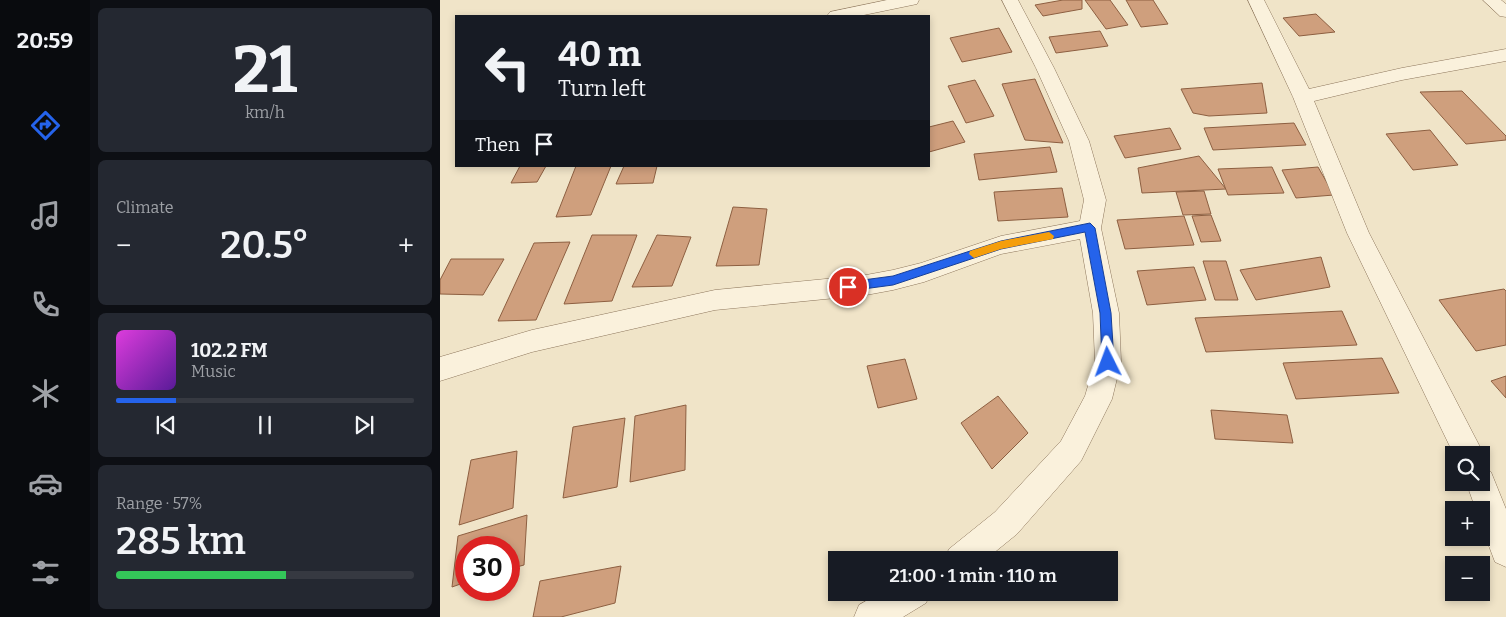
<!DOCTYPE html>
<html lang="en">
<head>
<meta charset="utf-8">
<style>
	:root { --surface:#171b24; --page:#242831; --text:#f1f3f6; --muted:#9ea1a6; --line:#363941; --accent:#2563eb }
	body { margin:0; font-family:Bitter,serif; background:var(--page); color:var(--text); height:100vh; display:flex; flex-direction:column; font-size:19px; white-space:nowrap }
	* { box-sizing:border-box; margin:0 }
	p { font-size:16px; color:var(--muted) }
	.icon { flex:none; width:28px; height:28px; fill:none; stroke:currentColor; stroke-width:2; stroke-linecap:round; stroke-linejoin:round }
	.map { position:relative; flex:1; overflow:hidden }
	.details { display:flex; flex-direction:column; gap:8px; padding:8px; background:#0d0f14; width:350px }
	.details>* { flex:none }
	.hud { position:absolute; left:15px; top:15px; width:475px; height:152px; border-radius:0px; box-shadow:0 2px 8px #0003; background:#171b24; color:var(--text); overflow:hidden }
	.tools { position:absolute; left:1005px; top:446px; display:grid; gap:10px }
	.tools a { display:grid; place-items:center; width:45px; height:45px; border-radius:0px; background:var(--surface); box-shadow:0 2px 8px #0003; font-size:25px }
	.speed { position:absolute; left:15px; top:536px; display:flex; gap:10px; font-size:25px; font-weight:700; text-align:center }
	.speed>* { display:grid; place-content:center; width:65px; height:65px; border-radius:50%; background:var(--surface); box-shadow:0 2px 8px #0003; line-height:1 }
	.speed .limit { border:8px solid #d22; background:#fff; color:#111 }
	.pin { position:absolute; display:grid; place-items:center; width:42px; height:42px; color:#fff; margin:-21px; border:2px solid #fff; border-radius:50%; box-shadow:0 1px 5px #0007 }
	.me { position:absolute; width:55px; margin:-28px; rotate:357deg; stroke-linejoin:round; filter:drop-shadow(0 0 4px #0008) }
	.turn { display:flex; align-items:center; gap:18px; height:105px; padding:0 20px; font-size:22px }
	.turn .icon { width:65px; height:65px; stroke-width:2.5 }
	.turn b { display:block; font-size:35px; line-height:42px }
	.then { display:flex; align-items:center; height:48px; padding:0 20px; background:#0003; gap:10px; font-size:19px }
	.big { font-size:38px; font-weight:600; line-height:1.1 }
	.details .widget { flex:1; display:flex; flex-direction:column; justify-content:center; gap:8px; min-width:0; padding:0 18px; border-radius:8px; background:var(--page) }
	.details .dial { align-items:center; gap:0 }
	.dial b { font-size:65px; line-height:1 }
	.song { display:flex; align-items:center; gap:15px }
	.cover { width:60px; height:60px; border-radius:8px; background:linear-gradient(135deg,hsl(300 70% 55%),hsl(270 70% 35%)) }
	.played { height:5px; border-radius:2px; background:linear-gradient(90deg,var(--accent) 20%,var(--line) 20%) }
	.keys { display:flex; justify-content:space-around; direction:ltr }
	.heat { display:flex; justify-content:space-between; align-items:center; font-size:28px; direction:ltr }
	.charge { height:8px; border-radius:4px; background:linear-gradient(90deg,#34c759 57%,var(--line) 0) }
	.trip { position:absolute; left:388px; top:551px; width:290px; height:50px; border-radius:0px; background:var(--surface); box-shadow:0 2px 8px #0003; font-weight:600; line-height:50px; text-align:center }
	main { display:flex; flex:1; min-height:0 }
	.tabs { display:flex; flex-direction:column; width:90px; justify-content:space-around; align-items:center; background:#090b0e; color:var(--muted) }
	.tabs .icon { width:35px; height:35px }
	.tabs .current { color:var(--accent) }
	.tabs b { font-size:22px; color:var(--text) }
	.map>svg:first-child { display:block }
	.building { fill:#cf9f7d; stroke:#8d5f41 }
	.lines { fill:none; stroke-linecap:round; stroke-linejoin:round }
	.street-casing { stroke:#8d765c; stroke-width:1 }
	.street { fill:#faf1dc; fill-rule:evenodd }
	.route { fill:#2563eb; stroke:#184099 }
	.slow { fill:#f59e0b }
</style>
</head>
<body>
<main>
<nav class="tabs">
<b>20:59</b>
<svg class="icon current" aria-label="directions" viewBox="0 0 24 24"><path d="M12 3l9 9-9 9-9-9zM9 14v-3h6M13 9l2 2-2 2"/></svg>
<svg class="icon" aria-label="music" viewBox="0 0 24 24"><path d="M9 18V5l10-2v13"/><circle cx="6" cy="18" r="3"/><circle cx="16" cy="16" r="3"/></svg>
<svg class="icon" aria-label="phone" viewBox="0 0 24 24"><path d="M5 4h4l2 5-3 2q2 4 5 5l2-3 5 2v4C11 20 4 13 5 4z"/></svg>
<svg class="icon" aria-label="climate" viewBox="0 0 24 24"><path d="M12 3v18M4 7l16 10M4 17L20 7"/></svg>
<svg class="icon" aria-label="car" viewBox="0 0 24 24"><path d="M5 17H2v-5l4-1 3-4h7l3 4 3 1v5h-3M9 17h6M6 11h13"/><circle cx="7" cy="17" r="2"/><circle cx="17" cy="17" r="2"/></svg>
<svg class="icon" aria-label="filters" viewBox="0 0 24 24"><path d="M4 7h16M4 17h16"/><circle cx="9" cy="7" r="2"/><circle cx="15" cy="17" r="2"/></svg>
</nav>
<section class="details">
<div class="widget dial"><b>21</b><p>km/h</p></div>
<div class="widget"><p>Climate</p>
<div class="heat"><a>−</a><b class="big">20.5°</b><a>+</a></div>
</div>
<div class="widget">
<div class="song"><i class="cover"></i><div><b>102.2 FM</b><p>Music</p></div></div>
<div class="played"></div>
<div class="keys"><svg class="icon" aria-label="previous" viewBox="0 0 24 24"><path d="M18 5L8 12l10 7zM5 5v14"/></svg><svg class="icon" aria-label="pause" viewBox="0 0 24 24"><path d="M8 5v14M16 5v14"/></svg><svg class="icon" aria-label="next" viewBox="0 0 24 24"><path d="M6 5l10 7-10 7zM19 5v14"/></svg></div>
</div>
<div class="widget"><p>Range · 57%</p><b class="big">285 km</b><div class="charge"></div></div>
</section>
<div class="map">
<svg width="1066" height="617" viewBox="0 0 1066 617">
	<rect width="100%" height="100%" fill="#f0e4c8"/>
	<g class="building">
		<path d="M623,0h19v9l-39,7 -8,-11z"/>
		<path d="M645,0h25l18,25 -22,4z"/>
		<path d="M686,0h27l15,24 -27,3z"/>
		<path d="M876,14l19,18 -36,4 -16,-18z"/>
		<path d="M559,28l13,24 -50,10 -12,-24z"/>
		<path d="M660,31l8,15 -52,7 -7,-16z"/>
		<path d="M595,79l28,64 -38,-3 -23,-56z"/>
		<path d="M535,80l19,36 -28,7 -18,-37z"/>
		<path d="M822,83l5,30 -58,3 -16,-3 -12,-24z"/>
		<path d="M1022,91l44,45v4l-40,4 -46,-52z"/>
		<path d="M513,121l12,21 -36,10v-25z"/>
		<path d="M854,123l12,22 -93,5 -9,-22z"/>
		<path d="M730,128l11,21 -56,9 -11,-22z"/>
		<path d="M990,130l28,35 -45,5 -27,-36z"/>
		<path d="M610,147l7,25 -78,8 -5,-26z"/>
		<path d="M759,156l27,33 -84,4 -4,-25z"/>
		<path d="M80,166h26l-9,16 -26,1z"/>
		<path d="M136,166h35l-20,49 -35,2z"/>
		<path d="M184,166h33l-4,17 -37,1z"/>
		<path d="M832,167l12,26 -56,2 -10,-26z"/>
		<path d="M878,167l16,28 -38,3 -14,-28z"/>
		<path d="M622,188l6,29 -70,4 -4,-29z"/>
		<path d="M764,191l7,23 -28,1 -7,-23z"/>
		<path d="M293,207l34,2 -8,56 -43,1z"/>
		<path d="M771,215l10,26 -20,1 -9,-26z"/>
		<path d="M744,216l10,29 -69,4 -8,-29z"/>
		<path d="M152,235h45l-25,66 -48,3z"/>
		<path d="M217,235l34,2 -19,49 -40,1z"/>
		<path d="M130,242l-34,78 -38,1 36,-78z"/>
		<path d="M881,257l9,30 -74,13 -16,-30z"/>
		<path d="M11,259h53l-21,36 -43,-1v-14z"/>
		<path d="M763,261h23l12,39h-23z"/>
		<path d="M754,267l12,33 -59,5 -10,-34z"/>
		<path d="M1064,289l2,2v54l-30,6 -37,-51z"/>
		<path d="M902,311l15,34 -151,7 -11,-34z"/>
		<path d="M942,358l17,35 -103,6 -13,-36z"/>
		<path d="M465,359l12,40 -39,9 -11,-42z"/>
		<path d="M1066,376v22l-15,-17z"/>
		<path d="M558,396l30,37 -36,36 -31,-46z"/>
		<path d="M246,405l-1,65 -55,12 5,-66z"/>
		<path d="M771,410l76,5 6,28 -78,-4z"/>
		<path d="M185,418l-8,69 -54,11 10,-71z"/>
		<path d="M77,451l-4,57 -54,17 12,-65z"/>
		<path d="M87,515l-3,50 -15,4v-21h-43v34l-14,5 6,-51z"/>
		<path d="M181,566l-6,37 -54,14h-28l7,-36z"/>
	</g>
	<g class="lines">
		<defs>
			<g id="street">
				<path d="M447,0h32l-2,4 -58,12h-32l3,-4z"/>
				<path d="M562,0h16l36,68 35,73 17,59 -5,28 18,85 2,49 -9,37 -31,62 -64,73 -32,26h-41l5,-11 46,-37 66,-71 24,-45 10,-34 -2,-49 -13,-74 -79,15 -77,28 -31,8 -27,5 -151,15 -183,42 -92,29v-24l92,-27 183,-40 151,-15 27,-5 28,-7 80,-27 79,-15 4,-21 -15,-59 -33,-73z"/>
				<path d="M808,0h16l45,89 93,-21 104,-19v12l-104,19 -88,21 55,132 110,212 4,10 -2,5v-5h-27l-107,-222 -54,-136z"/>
				<path d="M1043,0h18l5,4v13l-6,-1z"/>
				<path d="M1041,467l10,5 15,37v58l-11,-5 -14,-37v-15h-5l-10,-28h15z"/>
				<path d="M442,592h49l-5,11 -23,14h-49l5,-12z"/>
			</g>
		</defs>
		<use href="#street" class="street-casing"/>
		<use href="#street" class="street"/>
	</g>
	<path class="route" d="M650,223l5,5 16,85 3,49 -2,3 -4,2 -4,-2 -2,-3 -2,-49 -15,-81 -84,17 -108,36 -45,6 -6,-4 6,-5 45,-6 108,-35z"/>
	<path class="slow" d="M609,232l5,4 -1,3 -52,10 -27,9 -5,-4 1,-3 31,-10z"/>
</svg>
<div class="tools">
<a><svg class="icon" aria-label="search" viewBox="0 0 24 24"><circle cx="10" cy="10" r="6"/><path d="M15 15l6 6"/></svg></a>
<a>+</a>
<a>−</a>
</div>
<div class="speed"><div class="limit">30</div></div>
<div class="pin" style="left:408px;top:287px;background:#d93025"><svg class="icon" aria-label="arrive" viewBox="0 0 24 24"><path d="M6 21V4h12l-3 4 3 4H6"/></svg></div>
<svg class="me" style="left:668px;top:362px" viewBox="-20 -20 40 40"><path d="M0-17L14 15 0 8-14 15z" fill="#2563eb" stroke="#fff" stroke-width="4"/></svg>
<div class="trip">21:00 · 1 min · 110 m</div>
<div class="hud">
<div class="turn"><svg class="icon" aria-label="left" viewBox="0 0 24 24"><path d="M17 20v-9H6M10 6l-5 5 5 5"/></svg><div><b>40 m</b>Turn left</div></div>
<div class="then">Then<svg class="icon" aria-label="arrive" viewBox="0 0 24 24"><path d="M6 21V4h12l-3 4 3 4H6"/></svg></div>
</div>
</div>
</main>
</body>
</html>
